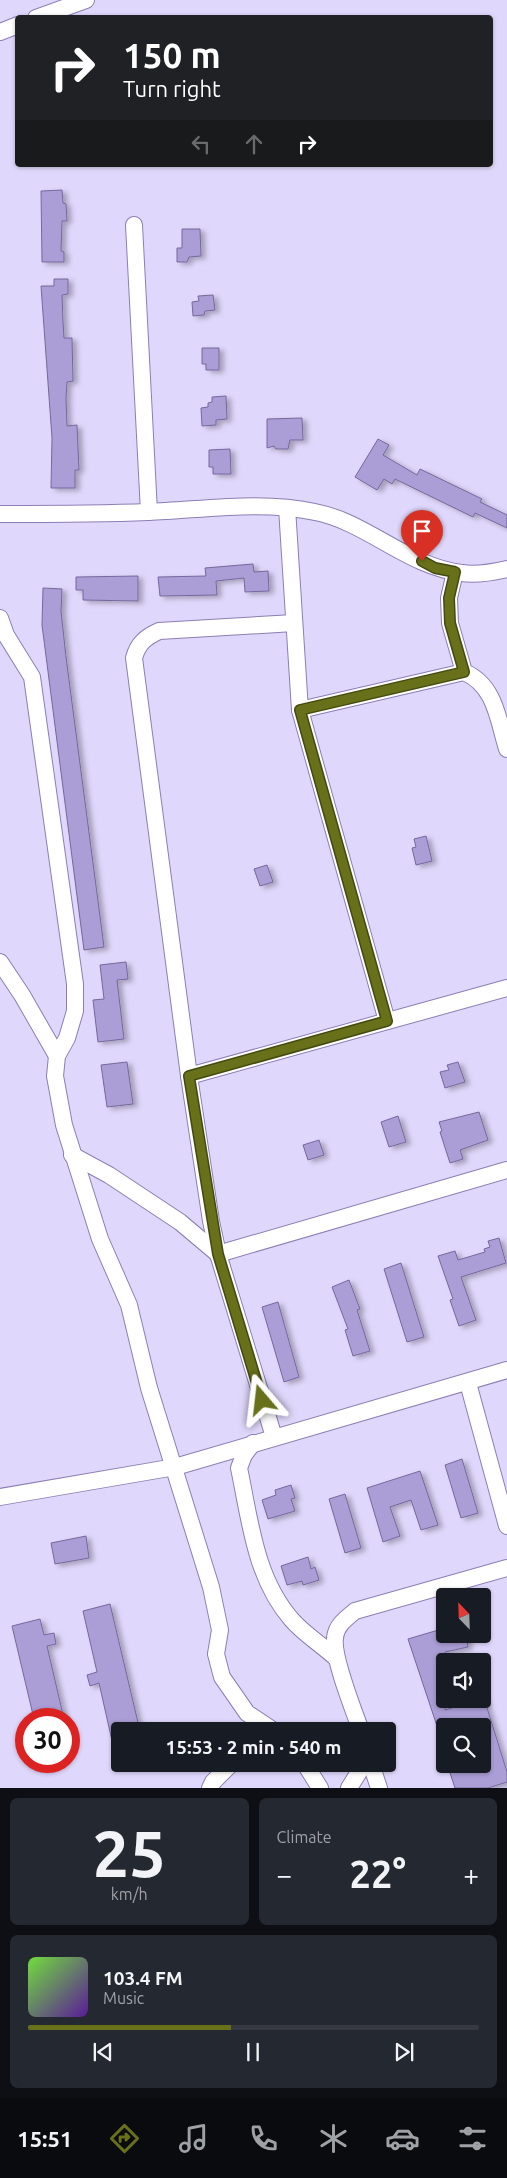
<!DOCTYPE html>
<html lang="en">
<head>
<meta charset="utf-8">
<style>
	:root { --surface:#171b24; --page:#242831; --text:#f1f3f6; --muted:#9ea1a6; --line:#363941; --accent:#68711a }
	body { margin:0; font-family:Ubuntu,sans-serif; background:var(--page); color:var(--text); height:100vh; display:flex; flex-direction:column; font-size:19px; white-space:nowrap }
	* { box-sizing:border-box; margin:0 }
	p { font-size:16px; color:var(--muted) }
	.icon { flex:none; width:28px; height:28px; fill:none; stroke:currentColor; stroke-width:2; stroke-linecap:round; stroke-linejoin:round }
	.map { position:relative; height:1788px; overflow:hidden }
	.side { display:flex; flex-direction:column; gap:10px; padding:10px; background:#0d0f14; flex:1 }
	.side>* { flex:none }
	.guide { position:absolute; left:15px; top:15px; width:478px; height:152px; border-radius:5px; box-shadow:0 1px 4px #0004; background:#202124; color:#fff; overflow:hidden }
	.needle { width:32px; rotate:337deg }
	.controls { position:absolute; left:436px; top:1588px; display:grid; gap:10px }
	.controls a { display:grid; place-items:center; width:55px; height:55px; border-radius:5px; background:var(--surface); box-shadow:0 1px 4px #0004; font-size:25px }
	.speed { position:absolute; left:15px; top:1708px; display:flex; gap:10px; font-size:25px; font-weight:700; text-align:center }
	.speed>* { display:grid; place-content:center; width:65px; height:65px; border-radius:50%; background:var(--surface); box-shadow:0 1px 4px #0004; line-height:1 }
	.speed .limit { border:8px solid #d22; background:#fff; color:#111 }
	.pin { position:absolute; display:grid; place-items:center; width:42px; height:42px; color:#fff; margin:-51px -21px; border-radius:50% 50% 50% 0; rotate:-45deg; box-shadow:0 0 5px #0007 }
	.pin .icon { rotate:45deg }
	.me { position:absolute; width:55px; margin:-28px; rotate:343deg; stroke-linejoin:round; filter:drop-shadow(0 0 4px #0008) }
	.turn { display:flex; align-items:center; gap:18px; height:105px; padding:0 25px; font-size:22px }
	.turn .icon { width:65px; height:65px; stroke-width:2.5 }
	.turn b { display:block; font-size:35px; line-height:42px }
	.lanes { display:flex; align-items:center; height:48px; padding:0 25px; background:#0003; justify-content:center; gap:25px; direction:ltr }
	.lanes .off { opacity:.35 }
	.big { font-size:38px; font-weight:700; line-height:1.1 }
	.side .card { flex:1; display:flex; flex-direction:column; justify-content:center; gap:8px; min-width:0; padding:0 18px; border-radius:8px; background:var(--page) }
	.side .dial { align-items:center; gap:0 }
	.dial b { font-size:65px; line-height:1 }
	.song { display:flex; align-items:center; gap:15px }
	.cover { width:60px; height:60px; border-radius:8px; background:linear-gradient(135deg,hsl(100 70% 55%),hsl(270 70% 35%)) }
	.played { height:5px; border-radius:2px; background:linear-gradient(90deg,var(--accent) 45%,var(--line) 45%) }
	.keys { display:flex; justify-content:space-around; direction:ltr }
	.heat { display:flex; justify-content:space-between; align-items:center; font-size:28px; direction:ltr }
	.side .tiles { flex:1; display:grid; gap:10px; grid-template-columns:1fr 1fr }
	.card:last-child { grid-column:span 2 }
	.trip { position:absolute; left:111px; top:1722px; width:285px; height:50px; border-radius:5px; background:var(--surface); box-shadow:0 1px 4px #0004; font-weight:700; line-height:50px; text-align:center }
	.dock { display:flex; height:80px; justify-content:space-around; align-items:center; background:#090b0e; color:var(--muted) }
	.dock .icon { width:35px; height:35px }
	.dock .active { color:var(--accent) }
	.dock b { font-size:22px; color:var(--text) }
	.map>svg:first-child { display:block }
	.building { fill:#ab9dd5; stroke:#76689c; filter:url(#shadow) }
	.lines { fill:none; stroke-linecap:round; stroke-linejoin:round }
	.minor-casing { stroke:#8c7eb4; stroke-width:18 }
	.minor { stroke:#fff; stroke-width:16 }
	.route-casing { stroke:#444911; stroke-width:12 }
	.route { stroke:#68711a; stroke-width:9 }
</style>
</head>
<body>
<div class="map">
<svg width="507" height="1788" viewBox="0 0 507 1788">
	<defs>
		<filter id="shadow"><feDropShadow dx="4.5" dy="2.5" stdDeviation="2.5" flood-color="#0004"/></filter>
	</defs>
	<rect width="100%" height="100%" fill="#e0d8fc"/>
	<g class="building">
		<path d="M62,190l1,13 3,1 1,17h-5l-1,30 3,1v10h-22l-1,-71z"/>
		<path d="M182,229h18l1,27 -12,1 -2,5h-10v-14h5z"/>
		<path d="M54,279h14v15l-6,1 1,27 1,16h8l1,43 -6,1 -1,16 1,28 10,-1 2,45h-4v18h-24l1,-50 -11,-152h13z"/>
		<path d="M213,295l2,15 -10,1 -1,4 -11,1 -1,-14 7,-1 -1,-5z"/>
		<path d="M202,348h17v22h-13v-6h-4z"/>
		<path d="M226,396l1,23 -11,1v5l-14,1 -1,-18 7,-1v-4l4,-1v-5z"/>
		<path d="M302,418l1,22h-13l-2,9h-12l-2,-3 -7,2v-29z"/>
		<path d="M378,439l11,6 -6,10 34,20 3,-6 62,30 -2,3 27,13v13l-32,-15 -2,4 -78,-38 -3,5 -8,-5 -7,11 -22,-13z"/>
		<path d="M230,449l1,25h-18v-7h-4v-17z"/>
		<path d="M253,564l1,8 14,-1 1,20 -24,1 -1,-14 -28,3 1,14 -57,1 -2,-19 48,-1 -1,-8z"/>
		<path d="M138,576v25l-55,-1v-10h-7v-13z"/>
		<path d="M43,588l19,1 -1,22 5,46 38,290 -20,3 -42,-325z"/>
		<path d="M426,836l6,25 -16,4 -4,-17 4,-1 -2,-8z"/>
		<path d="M267,865l6,17 -13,4 -6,-17z"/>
		<path d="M126,962l2,17 -11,1 7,59 -26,3 -5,-42 11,-1 -4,-34z"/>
		<path d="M127,1062l6,42 -26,3 -6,-42z"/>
		<path d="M458,1062l7,20 -20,6 -5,-16 9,-2 -2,-5z"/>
		<path d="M479,1112l9,28 -28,10 3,9 -13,4 -10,-31 2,-1 -3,-9z"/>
		<path d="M398,1116l8,26 -17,5 -8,-25z"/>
		<path d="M319,1140l5,15 -16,5 -5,-15z"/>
		<path d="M499,1238l7,25 -45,14 15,43 -17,6 -9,-26 3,-1 -15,-43 17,-5 3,9 27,-8 -1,-3 6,-2 -2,-6z"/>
		<path d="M401,1263l23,74 -17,5 -23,-73z"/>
		<path d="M349,1280l11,29 -3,1 13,41 -17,5 -8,-26 3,-1 -16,-42z"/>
		<path d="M278,1302l21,75 -15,5 -22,-75z"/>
		<path d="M462,1459l16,54 -17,5 -16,-53z"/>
		<path d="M420,1471l18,54 -17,5 -10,-30 -21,7 10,29 -17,6 -16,-54z"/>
		<path d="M291,1485l4,13 -4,1 4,12 -27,8 -6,-19 14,-5 -1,-5z"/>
		<path d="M345,1494l16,54 -16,5 -16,-54z"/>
		<path d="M86,1536l3,22 -34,6 -4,-21z"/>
		<path d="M308,1557l3,12 4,-2 4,13 -16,5 -1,-4 -15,4 -6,-19z"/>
		<path d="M110,1604l30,127h-20v22l-5,1 -16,-71 -9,3 -3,-11 10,-3 -14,-61z"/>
		<path d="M40,1619l4,16 10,-2 2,11 -9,2 17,73h-30l-22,-93z"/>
		<path d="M445,1628v6h21l2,13 -23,5v58l39,-12 23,74v10l-19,6h-33l-8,-24h35v-45l-21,7h-16v17l-2,1 -35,-105z"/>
	</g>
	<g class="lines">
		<defs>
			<g id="minor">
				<path d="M36,18l50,-18"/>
				<path d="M0,32l18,-7"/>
				<path d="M134,225l15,287"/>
				<path d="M287,508l13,202 87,311"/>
				<path d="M0,514c49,0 99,0 148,-2 54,-2 114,-12 167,0 52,10 93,55 147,61 13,2 32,-1 45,-4"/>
				<path d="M455,572l-6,26 1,25 14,49"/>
				<path d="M0,618l6,17 26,42 43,307v27l-8,27 -10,18 -2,20 9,49 36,114 29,66 20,83 62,199 9,43 -4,24 6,23 25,36 27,18"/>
				<path d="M300,710l164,-38c31,13 34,47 43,77"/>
				<path d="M0,962l22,33 35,61"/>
				<path d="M189,1076l318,-88"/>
				<path d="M72,1155l37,20 71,47 38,32 289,-84"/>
				<path d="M468,1383l39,143"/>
				<path d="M274,1437l-56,-183 -7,-33 -22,-145 -55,-418c4,-15 12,-21 25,-27l135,-8"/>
				<path d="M253,1443l-9,12 -5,13c11,52 16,110 53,152 12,14 30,25 44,38"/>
				<path d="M0,1497l175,-30 332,-97"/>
				<path d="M361,1731c-7,-20 -29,-74 -26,-93 1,-12 10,-19 20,-27l152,-43"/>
				<path d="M305,1764l15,24"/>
				<path d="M371,1764l8,24"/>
				<path d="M210,1788l3,-6 18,-18"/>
				<path d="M349,1788l15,-24"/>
			</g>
		</defs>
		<use href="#minor" class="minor-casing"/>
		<use href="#minor" class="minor"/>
	</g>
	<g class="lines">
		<defs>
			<path id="route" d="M262,1400l-44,-146 -29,-178 198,-55 -87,-311 164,-38 -14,-49 -1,-25 6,-26 -20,-4 -13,-7"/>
		</defs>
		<use href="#route" class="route-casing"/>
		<use href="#route" class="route"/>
	</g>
</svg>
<div class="controls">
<a><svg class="needle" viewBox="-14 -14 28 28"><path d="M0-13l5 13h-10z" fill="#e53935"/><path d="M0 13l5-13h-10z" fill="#9ea1a6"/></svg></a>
<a><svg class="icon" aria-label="sound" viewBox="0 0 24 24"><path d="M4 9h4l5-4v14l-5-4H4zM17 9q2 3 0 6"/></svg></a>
<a><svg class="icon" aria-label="search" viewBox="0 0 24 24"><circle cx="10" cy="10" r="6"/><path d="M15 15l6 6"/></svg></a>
</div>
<div class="speed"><div class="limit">30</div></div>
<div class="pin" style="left:422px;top:561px;background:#d93025"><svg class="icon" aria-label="arrive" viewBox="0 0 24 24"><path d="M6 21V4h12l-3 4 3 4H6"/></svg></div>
<svg class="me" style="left:262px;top:1400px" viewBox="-20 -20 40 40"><path d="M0-17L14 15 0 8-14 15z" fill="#68711a" stroke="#fff" stroke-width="4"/></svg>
<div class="trip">15:53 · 2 min · 540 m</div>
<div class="guide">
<div class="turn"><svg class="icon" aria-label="right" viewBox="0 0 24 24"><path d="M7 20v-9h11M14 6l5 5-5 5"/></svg><div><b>150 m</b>Turn right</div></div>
<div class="lanes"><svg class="icon off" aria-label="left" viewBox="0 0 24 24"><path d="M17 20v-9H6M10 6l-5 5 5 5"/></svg><svg class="icon off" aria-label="ahead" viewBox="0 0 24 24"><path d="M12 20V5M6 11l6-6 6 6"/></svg><svg class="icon" aria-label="right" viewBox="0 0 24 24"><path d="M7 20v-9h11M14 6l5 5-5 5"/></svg></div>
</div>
</div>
<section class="side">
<div class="tiles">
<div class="card dial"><b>25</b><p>km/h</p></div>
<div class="card"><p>Climate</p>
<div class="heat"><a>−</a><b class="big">22°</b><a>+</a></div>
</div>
<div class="card">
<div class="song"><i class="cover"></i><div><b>103.4 FM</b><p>Music</p></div></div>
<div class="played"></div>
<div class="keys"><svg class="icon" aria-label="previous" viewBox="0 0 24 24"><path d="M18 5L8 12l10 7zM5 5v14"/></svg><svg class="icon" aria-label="pause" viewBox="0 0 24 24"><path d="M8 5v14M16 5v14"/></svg><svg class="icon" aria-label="next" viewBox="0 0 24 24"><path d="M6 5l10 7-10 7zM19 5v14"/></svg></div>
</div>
</div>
</section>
<nav class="dock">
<b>15:51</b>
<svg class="icon active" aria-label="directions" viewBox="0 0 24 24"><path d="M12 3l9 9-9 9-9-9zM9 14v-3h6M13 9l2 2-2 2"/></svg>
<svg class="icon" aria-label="music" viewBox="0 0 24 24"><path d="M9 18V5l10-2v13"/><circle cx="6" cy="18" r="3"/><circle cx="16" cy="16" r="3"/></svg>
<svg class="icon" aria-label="phone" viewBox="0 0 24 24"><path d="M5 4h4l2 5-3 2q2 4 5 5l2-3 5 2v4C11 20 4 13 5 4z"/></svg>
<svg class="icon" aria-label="climate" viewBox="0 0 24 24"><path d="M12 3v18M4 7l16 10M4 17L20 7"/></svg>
<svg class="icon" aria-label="car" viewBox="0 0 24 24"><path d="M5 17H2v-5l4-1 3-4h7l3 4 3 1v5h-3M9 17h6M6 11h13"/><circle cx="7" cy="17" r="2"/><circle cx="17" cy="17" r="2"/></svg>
<svg class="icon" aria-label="filters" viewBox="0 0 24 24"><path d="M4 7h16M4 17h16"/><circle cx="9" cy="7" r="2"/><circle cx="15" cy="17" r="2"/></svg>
</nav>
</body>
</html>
